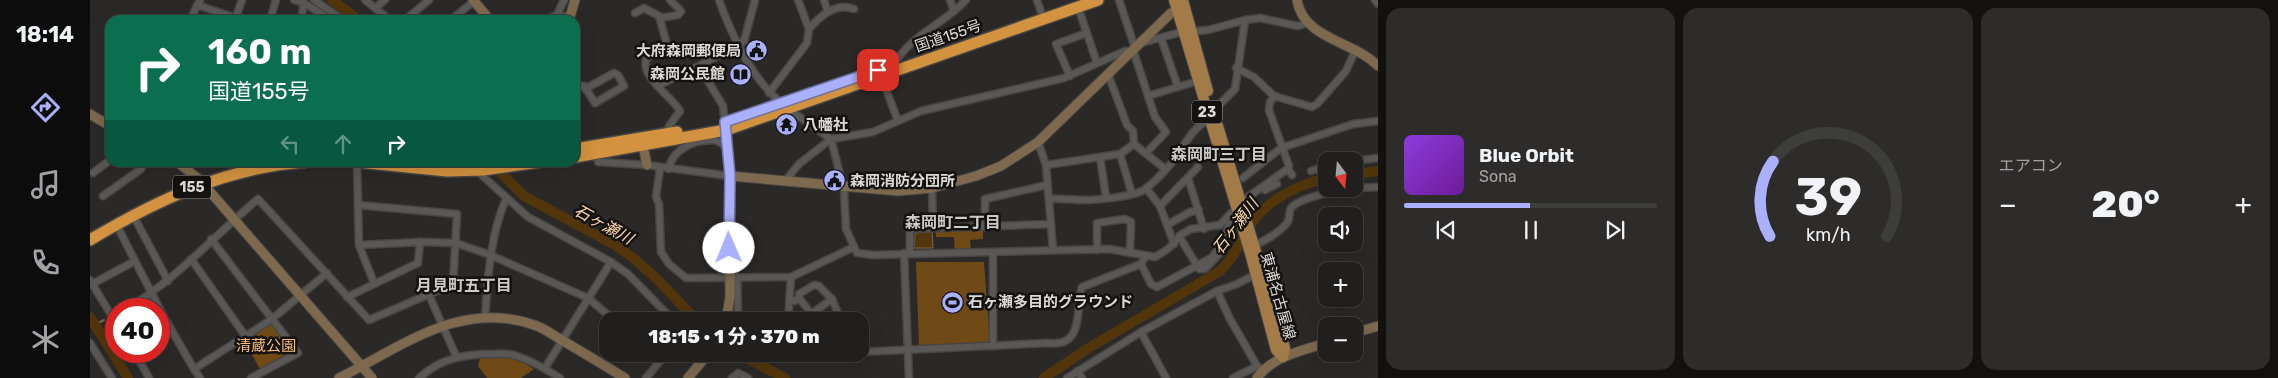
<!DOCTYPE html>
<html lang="ja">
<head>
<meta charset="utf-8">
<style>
	:root { --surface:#201f1d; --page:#2d2c2a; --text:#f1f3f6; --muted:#a2a2a4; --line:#3d3d3b; --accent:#aab0fb }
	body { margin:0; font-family:Rubik,"Noto Sans JP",sans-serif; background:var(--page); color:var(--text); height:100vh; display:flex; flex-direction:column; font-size:19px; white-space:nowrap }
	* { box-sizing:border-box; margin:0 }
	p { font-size:16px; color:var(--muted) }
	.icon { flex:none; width:28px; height:28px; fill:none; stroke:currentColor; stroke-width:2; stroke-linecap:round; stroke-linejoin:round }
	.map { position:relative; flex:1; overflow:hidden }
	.details { display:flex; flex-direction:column; gap:8px; padding:8px; background:#121110; width:900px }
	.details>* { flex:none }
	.banner { position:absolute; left:15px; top:15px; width:475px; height:152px; border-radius:15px; box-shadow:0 5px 20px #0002,0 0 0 1px var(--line); background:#0b6e4f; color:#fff; overflow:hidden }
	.needle { width:32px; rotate:164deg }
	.fabs { position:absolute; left:1228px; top:152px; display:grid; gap:10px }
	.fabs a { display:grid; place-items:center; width:45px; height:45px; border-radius:10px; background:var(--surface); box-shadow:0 5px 20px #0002,0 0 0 1px var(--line); font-size:25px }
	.speed { position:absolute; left:15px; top:298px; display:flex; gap:10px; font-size:25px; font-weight:700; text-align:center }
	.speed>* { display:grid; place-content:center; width:65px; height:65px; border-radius:50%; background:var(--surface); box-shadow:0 5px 20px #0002,0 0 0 1px var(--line); line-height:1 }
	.speed .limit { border:8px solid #d22; background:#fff; color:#111 }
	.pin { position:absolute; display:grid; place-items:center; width:42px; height:42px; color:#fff; margin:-21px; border-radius:10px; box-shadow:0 2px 8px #0006 }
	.me { position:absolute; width:55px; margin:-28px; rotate:359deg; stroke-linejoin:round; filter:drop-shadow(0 0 4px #0008) }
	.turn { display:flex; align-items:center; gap:18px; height:105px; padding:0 20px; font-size:22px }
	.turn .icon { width:65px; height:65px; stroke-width:2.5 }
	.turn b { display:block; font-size:35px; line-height:42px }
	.lanes { display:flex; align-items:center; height:48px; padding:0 20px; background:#0003; justify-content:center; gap:25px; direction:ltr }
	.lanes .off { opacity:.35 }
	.big { font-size:38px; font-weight:800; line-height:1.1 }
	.details .tile { flex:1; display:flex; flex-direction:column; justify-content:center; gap:8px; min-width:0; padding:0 18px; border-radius:15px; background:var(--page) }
	.details .dial { align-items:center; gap:0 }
	.dial svg { height:130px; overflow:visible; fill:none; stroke:var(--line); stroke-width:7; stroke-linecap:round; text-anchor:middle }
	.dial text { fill:var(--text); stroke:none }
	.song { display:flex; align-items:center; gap:15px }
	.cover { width:60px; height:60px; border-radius:8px; background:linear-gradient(135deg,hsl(270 70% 55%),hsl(280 70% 35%)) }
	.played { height:5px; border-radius:2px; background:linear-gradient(90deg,var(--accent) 50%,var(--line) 50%) }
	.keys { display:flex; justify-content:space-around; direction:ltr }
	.heat { display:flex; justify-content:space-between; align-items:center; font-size:28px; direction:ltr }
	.details .tiles { flex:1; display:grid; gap:8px; grid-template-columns:repeat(3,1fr) }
	.trip { position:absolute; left:509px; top:312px; width:270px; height:50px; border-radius:15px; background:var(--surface); box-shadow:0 5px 20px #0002,0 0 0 1px var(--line); font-weight:800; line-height:50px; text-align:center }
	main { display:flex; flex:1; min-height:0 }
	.dock { display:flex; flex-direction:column; width:90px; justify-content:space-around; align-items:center; background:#0d0c0c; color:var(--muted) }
	.dock .icon { width:35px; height:35px }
	.dock .on { color:var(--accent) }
	.dock b { font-size:22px; color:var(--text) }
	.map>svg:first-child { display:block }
	.green { fill:#6f4a17 }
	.water { fill:#53350b; stroke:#7c6649 }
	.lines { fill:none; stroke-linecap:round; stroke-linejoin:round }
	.stream { stroke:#7c6649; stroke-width:2 }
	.river { stroke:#53350b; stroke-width:10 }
	.street-casing { stroke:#484644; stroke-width:9 }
	.secondary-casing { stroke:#484644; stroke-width:11 }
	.primary-casing { stroke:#484644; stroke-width:12 }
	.highway-casing { stroke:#484644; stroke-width:14 }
	.street { stroke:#5a5856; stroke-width:6 }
	.secondary { stroke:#7e694f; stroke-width:9 }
	.primary { stroke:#a27b49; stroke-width:10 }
	.highway { stroke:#d29240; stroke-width:11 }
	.route-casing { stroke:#6e72a3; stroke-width:12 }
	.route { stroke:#aab0fb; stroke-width:9 }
	.labels { text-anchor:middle; stroke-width:5; stroke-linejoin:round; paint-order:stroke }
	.shield { fill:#131211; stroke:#9f9e9d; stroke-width:1 }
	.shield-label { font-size:14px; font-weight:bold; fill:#dbdad9 }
	.street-label { font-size:15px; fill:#dbdad9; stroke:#131211 }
	.poi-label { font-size:15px; font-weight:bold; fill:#dbdad9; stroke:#131211; text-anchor:start }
	.park-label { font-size:15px; fill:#fbbe73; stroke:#131211 }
	.neighbourhood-label { font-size:16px; font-weight:bold; fill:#cdcbc8; stroke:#131211 }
	.water-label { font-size:16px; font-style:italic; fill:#ffd9ae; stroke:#131211 }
</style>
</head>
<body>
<main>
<nav class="dock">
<b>18:14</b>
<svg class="icon on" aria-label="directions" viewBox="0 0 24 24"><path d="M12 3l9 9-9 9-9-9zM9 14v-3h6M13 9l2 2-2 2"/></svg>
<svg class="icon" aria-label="music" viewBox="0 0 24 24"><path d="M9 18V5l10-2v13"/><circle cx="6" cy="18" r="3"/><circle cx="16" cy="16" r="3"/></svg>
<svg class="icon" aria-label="phone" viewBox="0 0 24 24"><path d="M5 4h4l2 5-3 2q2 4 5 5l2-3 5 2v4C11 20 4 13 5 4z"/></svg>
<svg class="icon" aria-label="climate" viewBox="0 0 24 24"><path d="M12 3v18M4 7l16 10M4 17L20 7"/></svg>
</nav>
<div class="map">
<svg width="1288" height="378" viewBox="0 0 1288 378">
	<rect width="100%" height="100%" fill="#2b2927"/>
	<g class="green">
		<path d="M893,228v11l-13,1 1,12 -16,1 -1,-16h-18v-7z"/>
		<path d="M826,262h68l6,81 -71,3z"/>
		<path d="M180,325h3l20,25 -33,19 -16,-28z"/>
		<path d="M423,357l21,12 -13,9h-34l-9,-12 2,-8z"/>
	</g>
	<path class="water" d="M842,232l1,16h-19l1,-15z"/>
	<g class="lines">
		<path class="stream" d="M0,327l14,-7"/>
		<g class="river">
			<path d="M242,0l27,20"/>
			<path d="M400,162l34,34 91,49 17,12 25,22 40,42"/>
			<path d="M1264,174l24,-3"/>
			<path d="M0,317l38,61"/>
			<path d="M649,354l46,24"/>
			<path d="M954,378l43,-29 133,-78c16,-15 22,-34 34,-51 15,-21 47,-36 72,-42"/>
		</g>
		<defs>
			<g id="street">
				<path d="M204,0l10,3 27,17"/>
				<path d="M224,0l29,20"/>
				<path d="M275,0l25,20"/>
				<path d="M629,0c12,33 31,75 58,99"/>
				<path d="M734,0l4,12"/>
				<path d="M860,0l4,11"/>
				<path d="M947,0l4,12"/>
				<path d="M1029,0l16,48"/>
				<path d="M1285,0l3,4"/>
				<path d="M107,5l39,13"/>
				<path d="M988,7l19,56"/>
				<path d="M285,8l10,-8"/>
				<path d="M545,13l9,-5 15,8 7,25 -2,6 -18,12c-5,20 25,36 34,52l-11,15 1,8"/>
				<path d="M467,15l7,-15"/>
				<path d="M570,18l18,-3 3,-4 -11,-11"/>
				<path d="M100,20l10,-20"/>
				<path d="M145,20l7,-20"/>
				<path d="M180,20l6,-20"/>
				<path d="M211,20l3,-17"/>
				<path d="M315,20l24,-20"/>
				<path d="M361,20l23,-19"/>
				<path d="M455,20l12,-5 12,2"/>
				<path d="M719,29c11,-13 27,-27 45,-20"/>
				<path d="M1071,38l17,49"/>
				<path d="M1051,43l37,-10 30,-3 37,-10 15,-2 38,8 10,-3"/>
				<path d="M1043,50l22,67 11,15 -19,20"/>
				<path d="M1041,52l-6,-1 -61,27 -143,33 -48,21 -42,7 13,51 2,39 11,24 16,2 236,-6 46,8 13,-8 14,-15 9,-5 29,-4 11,-12"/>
				<path d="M804,65c16,-30 50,-41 72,-65"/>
				<path d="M1146,68l18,9 20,19 38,11 5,-3 29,-33 10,-22"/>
				<path d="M1018,74l19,51 6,6 1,13"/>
				<path d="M791,76l17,45"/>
				<path d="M980,76l-14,-32 31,-11"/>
				<path d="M485,86h9l11,17 29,-17 -6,-11 -4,-2 -29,16"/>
				<path d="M567,86l42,-20"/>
				<path d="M679,93l38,-50 2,-14 -11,-29"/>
				<path d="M1058,96l43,-13"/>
				<path d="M1185,96l-5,6 -1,8 20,56 -1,3"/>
				<path d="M1123,108l6,-3 16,-16 10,-69"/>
				<path d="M635,123l-2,-17 -24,-40 45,-25 11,-41"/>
				<path d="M948,142l8,23 7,85"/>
				<path d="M1030,154l12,40"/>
				<path d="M1010,157l6,40"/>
				<path d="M1263,161l25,-3"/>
				<path d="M156,162v3"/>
				<path d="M267,162l2,83 15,38"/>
				<path d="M384,162l1,2"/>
				<path d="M508,162l49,3 83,11"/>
				<path d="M956,165l74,-11 14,-10 31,25"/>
				<path d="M570,168l-4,29 3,7 2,48 8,12 17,14 105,-1 63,-30"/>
				<path d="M579,169c3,-20 25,-29 44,-29 5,0 9,5 14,6"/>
				<path d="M386,170l52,47 83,45 17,12 46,47"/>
				<path d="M1221,171l15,-5"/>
				<path d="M3,173l17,-13"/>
				<path d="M1098,178l16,51"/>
				<path d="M1153,178l38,-30 72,-24 25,-3"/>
				<path d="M695,181l14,-17 32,-25 -37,-26"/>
				<path d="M842,188l1,39"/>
				<path d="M1056,188l14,18 14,38"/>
				<path d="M1264,188l24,-1"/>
				<path d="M1175,190l12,-6"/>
				<path d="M13,196l38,-27 4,-7"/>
				<path d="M1158,197l38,-27 2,-1 4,6"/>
				<path d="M959,199c12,-1 22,1 34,1 14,0 49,-3 61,-10 8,-6 18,-16 25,-24 14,-15 20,-37 40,-46"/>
				<path d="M1070,206l38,-39"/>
				<path d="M43,215l35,66"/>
				<path d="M26,224l48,93 30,52"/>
				<path d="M1077,225l23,-13 9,-2"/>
				<path d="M895,227v-28l62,-14"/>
				<path d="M1089,236l20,33h6l15,-16 9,-29 11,-4"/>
				<path d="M121,239l87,114 -47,25"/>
				<path d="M330,242l36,1 34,12 98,43 27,23"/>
				<path d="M1165,245c10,-4 25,-13 32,-22 4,-5 1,-10 4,-15 8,-10 46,-18 59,-19"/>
				<path d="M1007,250v-27l28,-4 6,3 -1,31"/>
				<path d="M814,253l5,125"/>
				<path d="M820,253v-24l141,-5"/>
				<path d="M101,259l55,78"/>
				<path d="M1051,264l10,20 6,3 54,-29 6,-7"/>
				<path d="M0,280l26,43"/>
				<path d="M2,284l43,-23"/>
				<path d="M1127,291l13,28 27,47 6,4"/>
				<path d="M339,295l27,61"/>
				<path d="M257,297l71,-34 2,-21 -61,3"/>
				<path d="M709,298v-4l15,-9 5,1 13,13"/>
				<path d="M700,301h5l4,-3 12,15 3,-1 18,-13 6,14 -7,8"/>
				<path d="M36,309c50,-29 88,-73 132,-110l111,121 84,-36 4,-70 -99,-9"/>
				<path d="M395,318c3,-41 5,-82 21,-119"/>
				<path d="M646,321l2,-7 -1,-38"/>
				<path d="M698,321l3,-44"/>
				<path d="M1051,332l25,46"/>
				<path d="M0,343l22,35"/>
				<path d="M903,346v-94"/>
				<path d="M44,351l15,27"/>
				<path d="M770,352l187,-9c38,5 28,-32 35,-56l59,-23 4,-7"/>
				<path d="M565,354l7,6"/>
				<path d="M686,354l3,2 12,-2"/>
				<path d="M455,368l66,-106"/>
				<path d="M987,371l5,7"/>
				<path d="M110,378l-6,-9 78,-50 55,-46"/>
				<path d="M329,378c21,-19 44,-24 72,-24 7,0 16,-1 23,1 16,5 32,14 46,23"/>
				<path d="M556,378l20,-24"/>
				<path d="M642,378l6,-5 10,5"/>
				<path d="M977,378l74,-46 76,-41 20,-7 19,-10"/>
				<path d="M1143,378l24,-12"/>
			</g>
			<g id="secondary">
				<path d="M383,0l17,20"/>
				<path d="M1207,0c6,39 57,41 81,66"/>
				<path d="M479,20l6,-20"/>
				<path d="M0,114l20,12"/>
				<path d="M635,123l5,53v121l-4,24"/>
				<path d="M553,146l4,19"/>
				<path d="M87,162l22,17 173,199"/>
				<path d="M640,176l168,15 34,-3 44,-12 25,-10 37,-24 133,-129 7,-2"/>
				<path d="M1264,333l24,-7"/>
				<path d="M249,378c64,-32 123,-80 198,-52 8,3 16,9 23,13 22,13 44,26 65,39"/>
				<path d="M598,378l20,-24"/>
				<path d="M1167,378c16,-22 44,-27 69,-35"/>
			</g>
			<g id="primary">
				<path d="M1084,0l76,253 26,97 7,7"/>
				<path d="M1093,0l25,91"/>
				<path d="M1128,126l67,222 -2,9"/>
			</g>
			<g id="highway">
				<path d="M485,149l102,-17"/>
				<path d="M485,157l151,-27 372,-130"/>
				<path d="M268,162l89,9 36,-1 56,-8"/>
				<path d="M0,240c67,-40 135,-72 214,-78"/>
			</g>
		</defs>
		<use href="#street" class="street-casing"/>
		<use href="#secondary" class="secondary-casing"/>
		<use href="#primary" class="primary-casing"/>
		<use href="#highway" class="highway-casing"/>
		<use href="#street" class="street"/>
		<use href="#secondary" class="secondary"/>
		<use href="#primary" class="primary"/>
		<use href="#highway" class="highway"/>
	</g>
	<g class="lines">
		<defs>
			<path id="route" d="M639,248l1,-72 -5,-54 153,-52"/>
		</defs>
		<use href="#route" class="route-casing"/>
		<use href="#route" class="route"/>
	</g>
	<defs>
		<symbol id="civic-disc" viewBox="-11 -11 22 22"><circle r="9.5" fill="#aab0fb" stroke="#131211"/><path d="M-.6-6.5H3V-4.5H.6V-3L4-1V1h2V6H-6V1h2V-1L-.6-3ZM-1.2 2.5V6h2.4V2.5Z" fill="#111"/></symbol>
		<symbol id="library-disc" viewBox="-11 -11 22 22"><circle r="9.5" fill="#aab0fb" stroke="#131211"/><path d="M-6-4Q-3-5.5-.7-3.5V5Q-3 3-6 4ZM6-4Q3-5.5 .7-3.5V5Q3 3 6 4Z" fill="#111"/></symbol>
		<symbol id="temple-disc" viewBox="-11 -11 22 22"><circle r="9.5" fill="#aab0fb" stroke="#131211"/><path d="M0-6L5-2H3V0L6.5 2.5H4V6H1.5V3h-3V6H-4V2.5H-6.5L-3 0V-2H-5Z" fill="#111"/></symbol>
		<symbol id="stadium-disc" viewBox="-11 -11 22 22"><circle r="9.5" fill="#aab0fb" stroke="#131211"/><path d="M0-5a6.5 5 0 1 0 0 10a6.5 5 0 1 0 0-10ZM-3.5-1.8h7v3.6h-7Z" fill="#111"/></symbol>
	</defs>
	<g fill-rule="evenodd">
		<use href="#civic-disc" x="654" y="38" width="25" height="25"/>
		<use href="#library-disc" x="638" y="62" width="25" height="25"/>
		<use href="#temple-disc" x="684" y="112" width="25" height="25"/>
		<use href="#civic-disc" x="732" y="168" width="25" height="25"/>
		<use href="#stadium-disc" x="850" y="290" width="25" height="25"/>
	</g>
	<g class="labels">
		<g class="shield">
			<rect x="1102" y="100.5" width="30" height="23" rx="4"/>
			<rect x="83" y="175.5" width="38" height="23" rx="4"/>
		</g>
		<g class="shield-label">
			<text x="1117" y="117">23</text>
			<text x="102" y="192">155</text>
		</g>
		<g class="street-label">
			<text transform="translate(858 36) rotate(-19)" y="5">国道155号</text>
			<text transform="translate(1188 296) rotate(74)" y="5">東浦名古屋線</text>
		</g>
		<g class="poi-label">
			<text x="651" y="56" text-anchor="end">大府森岡郵便局</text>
			<text x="635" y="79" text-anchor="end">森岡公民館</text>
			<text x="713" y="130">八幡社</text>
			<text x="760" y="186">森岡消防分団所</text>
			<text x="878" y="307">石ヶ瀬多目的グラウンド</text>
		</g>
		<g class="park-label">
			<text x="176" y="351">清蔵公園</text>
		</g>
		<g class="neighbourhood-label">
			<text x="1129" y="160">森岡町三丁目</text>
			<text x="863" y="228">森岡町二丁目</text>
			<text x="374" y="291">月見町五丁目</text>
		</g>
		<g class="water-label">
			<text transform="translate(514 224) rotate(29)" y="6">石ヶ瀬川</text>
			<text transform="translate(1145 226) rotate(-53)" y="6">石ヶ瀬川</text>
		</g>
	</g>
</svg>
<div class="fabs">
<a><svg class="needle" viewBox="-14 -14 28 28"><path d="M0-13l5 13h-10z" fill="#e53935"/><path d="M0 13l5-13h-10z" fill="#a2a2a4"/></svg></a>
<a><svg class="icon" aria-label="sound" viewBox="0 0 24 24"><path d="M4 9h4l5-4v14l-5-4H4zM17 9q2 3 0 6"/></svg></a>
<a>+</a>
<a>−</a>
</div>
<div class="speed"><div class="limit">40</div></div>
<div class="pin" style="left:788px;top:70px;background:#d93025"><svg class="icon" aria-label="arrive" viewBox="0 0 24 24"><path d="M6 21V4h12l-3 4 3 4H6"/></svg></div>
<svg class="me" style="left:639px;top:248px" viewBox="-20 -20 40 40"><circle r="19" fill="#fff"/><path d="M0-13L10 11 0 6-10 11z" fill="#aab0fb"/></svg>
<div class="trip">18:15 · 1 分 · 370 m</div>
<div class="banner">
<div class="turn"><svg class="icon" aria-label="right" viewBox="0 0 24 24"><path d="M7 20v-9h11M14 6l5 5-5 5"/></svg><div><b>160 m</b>国道155号</div></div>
<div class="lanes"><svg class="icon off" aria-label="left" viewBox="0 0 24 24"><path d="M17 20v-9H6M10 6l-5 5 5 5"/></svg><svg class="icon off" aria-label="ahead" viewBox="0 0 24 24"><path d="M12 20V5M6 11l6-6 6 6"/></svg><svg class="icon" aria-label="right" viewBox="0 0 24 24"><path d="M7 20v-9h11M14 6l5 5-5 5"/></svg></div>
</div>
</div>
<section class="details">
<div class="tiles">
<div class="tile">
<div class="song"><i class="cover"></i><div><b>Blue Orbit</b><p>Sona</p></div></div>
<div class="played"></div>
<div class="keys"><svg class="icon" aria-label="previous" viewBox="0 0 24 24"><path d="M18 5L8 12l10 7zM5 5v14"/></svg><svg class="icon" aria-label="pause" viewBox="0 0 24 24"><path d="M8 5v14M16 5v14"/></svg><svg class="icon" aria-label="next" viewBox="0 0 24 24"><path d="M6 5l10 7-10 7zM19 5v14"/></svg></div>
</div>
<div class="tile dial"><svg viewBox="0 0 100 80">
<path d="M14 69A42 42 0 1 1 86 69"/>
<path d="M14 69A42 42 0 0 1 16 23" stroke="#aab0fb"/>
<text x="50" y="56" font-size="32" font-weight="700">39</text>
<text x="50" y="72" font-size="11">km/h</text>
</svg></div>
<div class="tile"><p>エアコン</p>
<div class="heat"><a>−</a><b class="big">20°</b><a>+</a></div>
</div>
</div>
</section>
</main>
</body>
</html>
